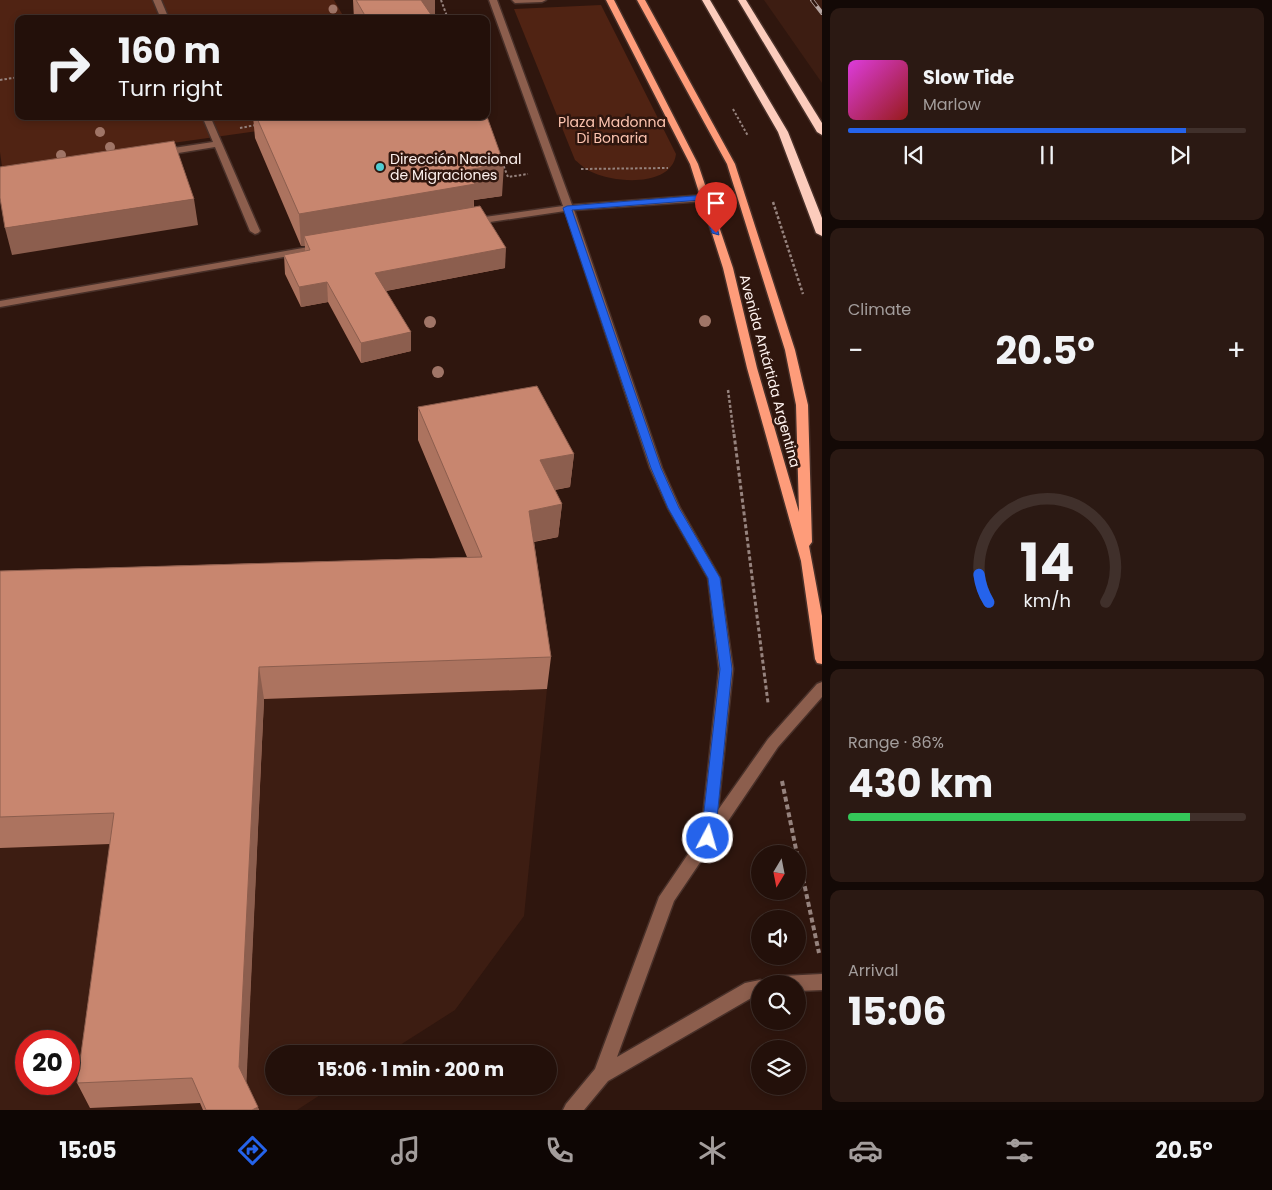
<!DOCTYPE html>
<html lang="en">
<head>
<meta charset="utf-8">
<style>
	:root { --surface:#23100a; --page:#2b1913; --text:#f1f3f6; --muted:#a39d9c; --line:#40302b; --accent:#2563eb }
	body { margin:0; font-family:Poppins,sans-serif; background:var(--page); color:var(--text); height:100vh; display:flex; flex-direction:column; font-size:19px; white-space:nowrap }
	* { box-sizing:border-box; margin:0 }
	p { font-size:16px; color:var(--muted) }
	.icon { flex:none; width:28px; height:28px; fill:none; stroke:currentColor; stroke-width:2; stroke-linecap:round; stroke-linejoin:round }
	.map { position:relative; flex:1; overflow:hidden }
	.side { display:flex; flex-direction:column; gap:8px; padding:8px; background:#130906; width:450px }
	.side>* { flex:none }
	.banner { position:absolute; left:15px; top:15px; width:475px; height:105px; border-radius:10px; box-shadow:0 2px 8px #0003,0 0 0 1px var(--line); background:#23100a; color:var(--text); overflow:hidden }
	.needle { width:32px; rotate:190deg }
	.controls { position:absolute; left:751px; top:845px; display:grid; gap:10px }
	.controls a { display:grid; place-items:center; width:55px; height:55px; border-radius:50%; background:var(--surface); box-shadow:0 2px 8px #0003,0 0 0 1px var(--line); font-size:25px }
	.speed { position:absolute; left:15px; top:1030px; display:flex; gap:10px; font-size:25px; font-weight:700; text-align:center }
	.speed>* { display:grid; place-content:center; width:65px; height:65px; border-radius:50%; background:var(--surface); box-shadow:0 2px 8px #0003,0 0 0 1px var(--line); line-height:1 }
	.speed .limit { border:8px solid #d22; background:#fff; color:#111 }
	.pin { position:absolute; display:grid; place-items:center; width:42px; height:42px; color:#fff; margin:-51px -21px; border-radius:50% 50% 50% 0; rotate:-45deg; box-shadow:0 0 5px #0007 }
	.pin .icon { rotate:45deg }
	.me { position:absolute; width:55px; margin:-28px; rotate:6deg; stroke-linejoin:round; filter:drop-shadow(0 0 4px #0008) }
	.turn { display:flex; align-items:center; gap:18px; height:105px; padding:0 20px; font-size:22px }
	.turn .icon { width:65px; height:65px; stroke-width:2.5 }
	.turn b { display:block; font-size:35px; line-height:42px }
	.big { font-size:38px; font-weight:700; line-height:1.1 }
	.side .tile { flex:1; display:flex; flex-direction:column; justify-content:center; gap:8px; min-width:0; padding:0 18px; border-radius:10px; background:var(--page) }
	.side .dial { align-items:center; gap:0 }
	.dial svg { height:130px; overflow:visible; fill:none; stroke:var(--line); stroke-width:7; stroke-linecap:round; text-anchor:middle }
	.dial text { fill:var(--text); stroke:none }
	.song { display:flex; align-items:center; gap:15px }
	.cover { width:60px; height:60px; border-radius:8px; background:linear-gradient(135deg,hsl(300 70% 55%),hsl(0 70% 35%)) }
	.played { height:5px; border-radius:2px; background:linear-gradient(90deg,var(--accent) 85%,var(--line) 85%) }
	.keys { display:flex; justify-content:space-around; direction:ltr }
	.heat { display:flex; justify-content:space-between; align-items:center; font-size:28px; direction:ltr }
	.charge { height:8px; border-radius:4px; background:linear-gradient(90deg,#34c759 86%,var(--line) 0) }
	.trip { position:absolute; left:265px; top:1045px; width:292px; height:50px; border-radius:25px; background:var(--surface); box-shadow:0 2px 8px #0003,0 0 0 1px var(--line); font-weight:700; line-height:50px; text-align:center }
	.tab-bar { display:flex; height:80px; justify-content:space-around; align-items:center; background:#0e0604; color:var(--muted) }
	.tab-bar .icon { width:35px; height:35px }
	.tab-bar .selected { color:var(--accent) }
	.tab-bar b { font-size:22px; color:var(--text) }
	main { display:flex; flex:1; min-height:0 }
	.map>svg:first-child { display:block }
	.built { fill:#3d1d12; fill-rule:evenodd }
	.green { fill:#502313 }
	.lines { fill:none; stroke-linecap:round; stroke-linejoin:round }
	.minor-casing { stroke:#483029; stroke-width:3 }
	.major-casing { stroke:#483029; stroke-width:3 }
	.highway-casing { stroke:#483029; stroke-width:3 }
	.path-far3 { stroke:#96837e; stroke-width:2; stroke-dasharray:2.5 2; stroke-linecap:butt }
	.path-far2 { stroke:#96837e; stroke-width:2.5; stroke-dasharray:3 2; stroke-linecap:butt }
	.path-far1 { stroke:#96837e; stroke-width:3; stroke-dasharray:4 2.5; stroke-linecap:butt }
	.path { stroke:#96837e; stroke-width:4; stroke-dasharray:5 3; stroke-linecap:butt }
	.minor { fill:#8c5e4d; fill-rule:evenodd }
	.major { fill:#fe9c7a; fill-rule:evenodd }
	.highway { fill:#fcccbc; fill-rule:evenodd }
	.rail-casing { stroke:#b8a7a3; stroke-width:4 }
	.rail { stroke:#2f160e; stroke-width:2.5; stroke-dasharray:8; stroke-linecap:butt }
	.tree { fill:#a07567 }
	.wall { fill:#ac735f }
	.shaded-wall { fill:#8c5e4e }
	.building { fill:#c8866f; stroke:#8c5e4e }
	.route { fill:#2563eb; stroke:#184099 }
	.poi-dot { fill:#51ccd2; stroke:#2f160e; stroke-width:2 }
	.labels { text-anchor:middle; stroke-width:5; stroke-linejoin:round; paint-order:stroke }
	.far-park-label { font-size:14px; fill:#fcc3af; stroke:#2f160e }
	.far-poi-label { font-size:14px; fill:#fdf1ee; stroke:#2f160e; text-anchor:start }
	.far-street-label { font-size:14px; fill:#fdf1ee; stroke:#2f160e }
</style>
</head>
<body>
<main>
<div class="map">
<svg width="822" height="1110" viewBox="0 0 822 1110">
	<rect width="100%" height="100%" fill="#2f160e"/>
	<g class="built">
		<path d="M764,0h58v83z"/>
		<path d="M532,588l15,101 -23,227 -69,94 -69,44h-112v32h60l-37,24h-297v-296l44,-211zM26,1041h43v43h-43z"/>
	</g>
	<g class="green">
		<path d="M0,0h334l11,19h-326v97h345l-362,51 -2,-15z"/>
		<path d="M601,5l75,149c-4,33 -60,29 -82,19 -8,-3 -13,-8 -19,-13l-61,-151z"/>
	</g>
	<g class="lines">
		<defs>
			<g id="minor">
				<path d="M153,0h8l8,19h-8z"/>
				<path d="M489,0h8l75,205 133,-10 5,3 -5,3 -131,9 88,258 18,40 40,70 13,91 -15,141 50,-71 49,-55 5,-2v15l-44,50 -104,154 -57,156 128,-74 15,-3 6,2 -6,2v12l-7,1 -145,84 -24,29h-21l3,-6 29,-35 64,-172 42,-62 18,-166 -11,-91 -40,-70 -18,-40 -85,-257 -95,14 -5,-3 5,-3 93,-13z"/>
				<path d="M512,0h34l-4,2 -27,1z"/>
				<path d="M202,116h8l50,115 -2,2 -3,1 -5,-3 -35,-84 -55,9 -4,-3 4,-3 53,-8z"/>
				<path d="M320,245l5,3 -2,2 -323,57v-6z"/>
				<path d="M822,974v16l-24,1v-7h-23l2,-6 6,-2z"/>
			</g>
			<path id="major" d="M606,0h8l84,164 35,104 24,100 42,144 -3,-107 -11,-55 -58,-186 -90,-164h8l90,164 60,186 13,55 4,137 -3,4 13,70v48l-5,-1 -2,-4 -14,-98 -54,-193 -24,-100 -33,-104z"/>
			<g id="highway">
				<path d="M702,0h8l78,132 34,86v18l-6,-3 -38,-101z"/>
				<path d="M738,0h8l76,123v12l-5,-3z"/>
			</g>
		</defs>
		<use href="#minor" class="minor-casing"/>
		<use href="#major" class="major-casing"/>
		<use href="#highway" class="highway-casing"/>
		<g class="path-far3">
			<path d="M441,0l7,19"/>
			<path d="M0,80l19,-3"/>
			<path d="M733,109l15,27"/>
			<path d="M240,128l16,-3"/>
			<path d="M502,162l6,15 20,-3"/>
			<path d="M581,169l87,-1"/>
		</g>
		<g class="path-far2">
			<path d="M773,202l30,92"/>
			<path d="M728,390l6,45"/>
		</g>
		<path class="path-far1" d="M734,434l34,269"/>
		<g class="path">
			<path d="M782,781l15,73"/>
			<path d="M798,855l21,98"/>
		</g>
		<use href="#minor" class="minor"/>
		<use href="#major" class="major"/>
		<use href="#highway" class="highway"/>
		<defs>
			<path id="rail" d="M812,0l10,13"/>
		</defs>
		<use href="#rail" class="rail-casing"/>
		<use href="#rail" class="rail"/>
	</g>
	<g class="tree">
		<circle cx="333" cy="9" r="4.5"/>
		<circle cx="100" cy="132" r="5"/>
		<circle cx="110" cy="147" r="5"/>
		<circle cx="61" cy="155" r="5"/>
		<circle cx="705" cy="321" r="6"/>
		<circle cx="430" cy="322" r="6"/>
		<circle cx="438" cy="372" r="6"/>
	</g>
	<g class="wall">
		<path d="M353,0h82v16h-3l2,3h-80z"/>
		<path d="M253,116h233l16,80 -28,4v7l31,61 -119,23 25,60 -50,12 -33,-61 -27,5 -16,-33 -1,-19 21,-4v-5h-4l-46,-108z"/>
		<path d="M418,407l156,47 -4,33 -15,3 7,14 -4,33 -24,5 17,115 -4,32 -283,10 -18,383 13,28h-56l-3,-7 -110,5 -13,-25 33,-239 -110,4v-277l467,-14 -49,-117z"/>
	</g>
	<g class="shaded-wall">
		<path d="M414,0h21v16l-21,2z"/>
		<path d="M504,164l-2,32 -28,4 -1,16 -169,20 1,10h-4l-2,-32 167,-44z"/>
		<path d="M194,199l4,26 -186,30 -7,-27z"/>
		<path d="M506,248l-1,20 -130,25v-20z"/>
		<path d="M327,282l1,20 -27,5 -2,-20z"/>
		<path d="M411,332v19l-50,12v-20z"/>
		<path d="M574,454l-4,33 -33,6 3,-33z"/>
		<path d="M562,504l-4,33 -32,6 3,-32z"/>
		<path d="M259,667l5,32 -18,393 -7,-25z"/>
		<path d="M258,1107l1,3h-7z"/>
	</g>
	<g class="building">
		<path d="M356,0h65l13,19h-67z"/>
		<path d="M486,114l18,50 -38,6 9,14 -176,30 -43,-98h230z"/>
		<path d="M174,141l20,58 -189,29 -5,-30v-31z"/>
		<path d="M480,206l26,42 -131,25 36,59 -50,11 -34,-61 -28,5 -15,-32 26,-5 -6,-14z"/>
		<path d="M537,386l37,68 -34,6 22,44 -33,7 22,146 -292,10 -20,400 19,40 -6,3h-46l-14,-32 -115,5 37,-270 -114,4v-246l482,-14 -64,-150z"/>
	</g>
	<path class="route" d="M705,195l4,3 10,37 -7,-2 -11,-33 -129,10 89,258 18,40 41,70 12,91 -17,169 -2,5 -5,1 -5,-1 -2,-5 19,-169 -12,-91 -40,-70 -17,-40 -88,-260 4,-2z"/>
	<circle class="poi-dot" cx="380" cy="167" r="5"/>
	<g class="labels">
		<g class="far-park-label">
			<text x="612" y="127">Plaza Madonna<tspan x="612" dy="16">Di Bonaria</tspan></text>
		</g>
		<g class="far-poi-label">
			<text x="390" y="164">Dirección Nacional<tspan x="390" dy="16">de Migraciones</tspan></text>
		</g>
		<g class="far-street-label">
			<text transform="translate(770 371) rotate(75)" y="5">Avenida Antártida Argentina</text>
		</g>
	</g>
</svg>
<div class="controls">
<a><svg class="needle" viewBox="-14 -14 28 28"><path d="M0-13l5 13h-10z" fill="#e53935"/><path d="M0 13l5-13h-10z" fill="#a39d9c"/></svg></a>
<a><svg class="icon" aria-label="sound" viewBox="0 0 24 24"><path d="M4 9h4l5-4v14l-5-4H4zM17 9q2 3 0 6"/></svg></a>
<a><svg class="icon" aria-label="search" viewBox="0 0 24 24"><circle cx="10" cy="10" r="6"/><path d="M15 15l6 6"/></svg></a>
<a><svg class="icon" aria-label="layers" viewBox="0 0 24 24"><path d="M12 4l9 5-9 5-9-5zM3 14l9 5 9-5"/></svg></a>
</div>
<div class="speed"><div class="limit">20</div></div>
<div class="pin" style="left:716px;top:233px;background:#d93025"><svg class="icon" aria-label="arrive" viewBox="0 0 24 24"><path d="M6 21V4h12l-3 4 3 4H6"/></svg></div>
<svg class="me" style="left:708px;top:838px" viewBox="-20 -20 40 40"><circle r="17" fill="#2563eb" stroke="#fff" stroke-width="3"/><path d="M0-11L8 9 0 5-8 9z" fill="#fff"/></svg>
<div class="trip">15:06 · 1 min · 200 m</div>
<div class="banner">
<div class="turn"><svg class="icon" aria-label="right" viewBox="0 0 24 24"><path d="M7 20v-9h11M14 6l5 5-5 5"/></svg><div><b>160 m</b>Turn right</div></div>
</div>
</div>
<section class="side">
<div class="tile">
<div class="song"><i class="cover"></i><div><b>Slow Tide</b><p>Marlow</p></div></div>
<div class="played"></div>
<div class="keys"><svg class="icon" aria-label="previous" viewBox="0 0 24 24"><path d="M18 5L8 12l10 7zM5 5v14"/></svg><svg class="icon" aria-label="pause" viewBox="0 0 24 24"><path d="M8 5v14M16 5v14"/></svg><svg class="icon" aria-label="next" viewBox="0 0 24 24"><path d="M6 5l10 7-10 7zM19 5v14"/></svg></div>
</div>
<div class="tile"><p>Climate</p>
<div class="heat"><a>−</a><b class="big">20.5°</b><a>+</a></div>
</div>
<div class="tile dial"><svg viewBox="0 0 100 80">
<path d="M14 69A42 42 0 1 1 86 69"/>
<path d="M14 69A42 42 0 0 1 8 52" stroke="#2563eb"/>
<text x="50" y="56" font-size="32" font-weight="700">14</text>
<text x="50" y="72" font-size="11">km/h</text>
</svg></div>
<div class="tile"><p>Range · 86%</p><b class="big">430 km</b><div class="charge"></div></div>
<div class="tile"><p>Arrival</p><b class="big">15:06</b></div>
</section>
</main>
<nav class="tab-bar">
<b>15:05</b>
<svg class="icon selected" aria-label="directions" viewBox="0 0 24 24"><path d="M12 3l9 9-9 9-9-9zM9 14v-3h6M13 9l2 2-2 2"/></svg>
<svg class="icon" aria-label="music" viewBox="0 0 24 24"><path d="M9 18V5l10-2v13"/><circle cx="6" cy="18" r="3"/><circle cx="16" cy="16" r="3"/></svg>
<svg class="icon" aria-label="phone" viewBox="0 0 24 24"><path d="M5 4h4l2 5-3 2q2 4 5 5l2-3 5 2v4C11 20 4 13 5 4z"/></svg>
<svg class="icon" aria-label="climate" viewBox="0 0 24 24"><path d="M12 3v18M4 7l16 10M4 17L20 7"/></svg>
<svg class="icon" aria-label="car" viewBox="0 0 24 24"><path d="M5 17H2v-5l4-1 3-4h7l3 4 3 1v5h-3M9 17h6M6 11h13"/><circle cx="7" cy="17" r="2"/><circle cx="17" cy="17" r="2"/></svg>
<svg class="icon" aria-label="filters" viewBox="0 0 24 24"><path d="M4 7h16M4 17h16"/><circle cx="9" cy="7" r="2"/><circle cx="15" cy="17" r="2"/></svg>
<b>20.5°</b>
</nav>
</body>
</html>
